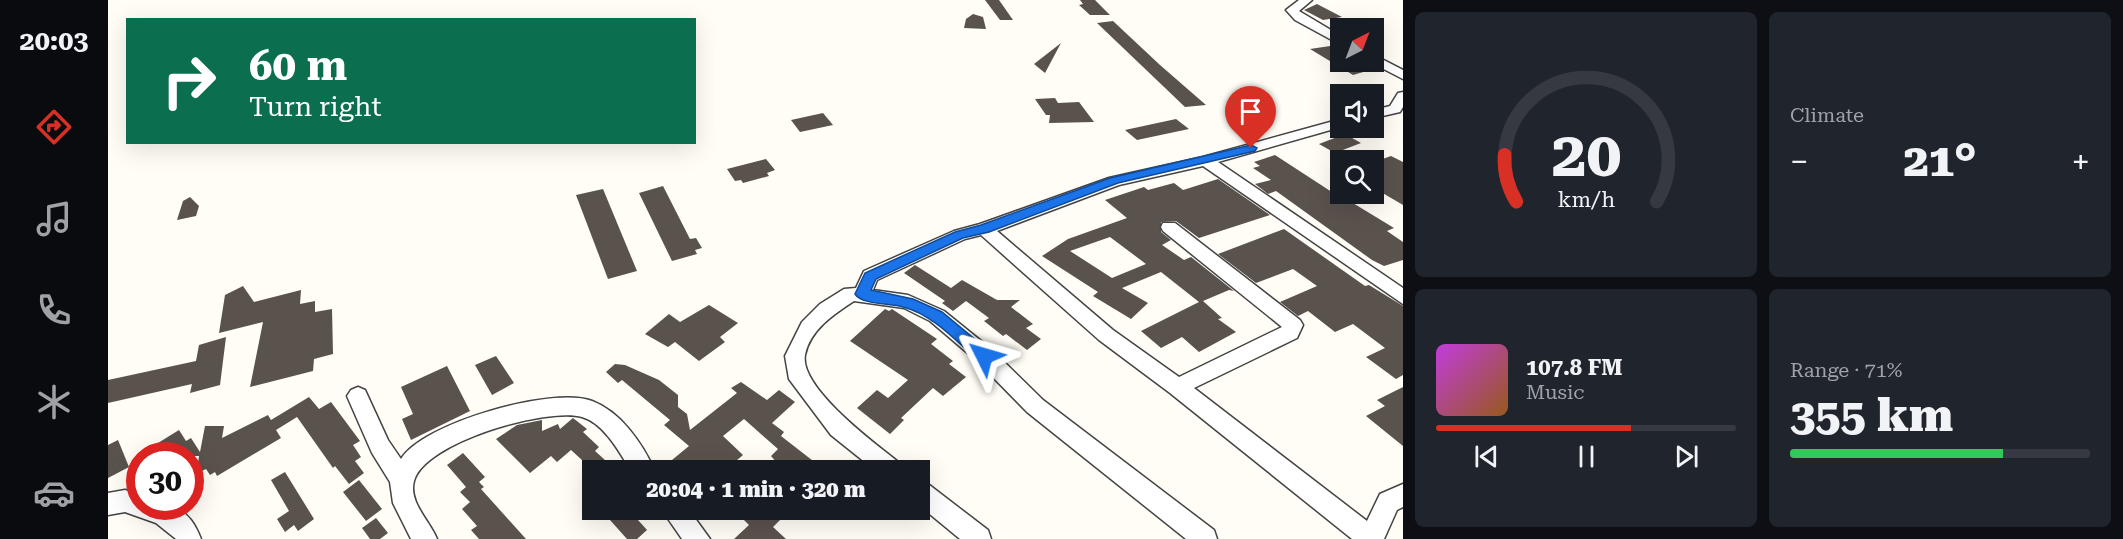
<!DOCTYPE html>
<html lang="en">
<head>
<meta charset="utf-8">
<style>
	:root { --surface:#171b24; --page:#20242c; --text:#f1f3f6; --muted:#9ea1a6; --line:#363941; --accent:#d93025 }
	body { margin:0; font-family:"Roboto Serif",serif; background:var(--page); color:var(--text); height:100vh; display:flex; flex-direction:column; font-size:22px; white-space:nowrap }
	* { box-sizing:border-box; margin:0 }
	p { font-size:20px; color:var(--muted) }
	.icon { flex:none; width:33px; height:33px; fill:none; stroke:currentColor; stroke-width:2; stroke-linecap:round; stroke-linejoin:round }
	.map { position:relative; flex:1; overflow:hidden }
	.sheet { display:flex; flex-direction:column; gap:12px; padding:12px; background:#0d0f14; width:720px }
	.sheet>* { flex:none }
	.banner { position:absolute; left:18px; top:18px; width:570px; height:126px; border-radius:0px; box-shadow:0 6px 24px #0002; background:#0b6e4f; color:#fff; overflow:hidden }
	.needle { width:39px; rotate:42deg }
	.buttons { position:absolute; left:1222px; top:18px; display:grid; gap:12px }
	.buttons a { display:grid; place-items:center; width:54px; height:54px; border-radius:0px; background:var(--surface); box-shadow:0 6px 24px #0002; font-size:30px }
	.speed { position:absolute; left:18px; top:442px; display:flex; gap:12px; font-size:30px; font-weight:700; text-align:center }
	.speed>* { display:grid; place-content:center; width:78px; height:78px; border-radius:50%; background:var(--surface); box-shadow:0 6px 24px #0002; line-height:1 }
	.speed .limit { border:9px solid #d22; background:#fff; color:#111 }
	.pin { position:absolute; display:grid; place-items:center; width:51px; height:51px; color:#fff; margin:-62px -26px; border-radius:50% 50% 50% 0; rotate:-45deg; box-shadow:0 0 6px #0007 }
	.pin .icon { rotate:45deg }
	.me { position:absolute; width:66px; margin:-33px; rotate:310deg; stroke-linejoin:round; filter:drop-shadow(0 0 4px #0008) }
	.turn { display:flex; align-items:center; gap:21px; height:126px; padding:0 24px; font-size:27px }
	.turn .icon { width:78px; height:78px; stroke-width:2.5 }
	.turn b { display:block; font-size:42px; line-height:51px }
	.big { font-size:45px; font-weight:800; line-height:1.1 }
	.sheet .tile { flex:1; display:flex; flex-direction:column; justify-content:center; gap:9px; min-width:0; padding:0 21px; border-radius:9px; background:var(--page) }
	.sheet .dial { align-items:center; gap:0 }
	.dial svg { height:156px; overflow:visible; fill:none; stroke:var(--line); stroke-width:7; stroke-linecap:round; text-anchor:middle }
	.dial text { fill:var(--text); stroke:none }
	.song { display:flex; align-items:center; gap:18px }
	.cover { width:72px; height:72px; border-radius:9px; background:linear-gradient(135deg,hsl(290 70% 55%),hsl(30 70% 35%)) }
	.played { height:6px; border-radius:3px; background:linear-gradient(90deg,var(--accent) 65%,var(--line) 65%) }
	.keys { display:flex; justify-content:space-around; direction:ltr }
	.heat { display:flex; justify-content:space-between; align-items:center; font-size:33px; direction:ltr }
	.charge { height:9px; border-radius:4px; background:linear-gradient(90deg,#34c759 71%,var(--line) 0) }
	.sheet .tiles { flex:1; display:grid; gap:12px; grid-template-columns:repeat(2,1fr) }
	.trip { position:absolute; left:474px; top:460px; width:348px; height:60px; border-radius:0px; background:var(--surface); box-shadow:0 6px 24px #0002; font-weight:800; line-height:60px; text-align:center }
	main { display:flex; flex:1; min-height:0 }
	.dock { display:flex; flex-direction:column; width:108px; justify-content:space-around; align-items:center; background:#090b0e; color:var(--muted) }
	.dock .icon { width:42px; height:42px }
	.dock .current { color:var(--accent) }
	.dock b { font-size:27px; color:var(--text) }
	.map>svg:first-child { display:block }
	.building { fill:#5a524d; fill-rule:evenodd }
	.lines { fill:none; stroke-linecap:round; stroke-linejoin:round }
	.minor-casing { stroke:#444; stroke-width:3 }
	.minor { fill:#fff; fill-rule:evenodd }
	.route { fill:#1a73e8; stroke:#114b97; stroke-width:1.5 }
</style>
</head>
<body>
<main>
<nav class="dock">
<b>20:03</b>
<svg class="icon current" aria-label="directions" viewBox="0 0 24 24"><path d="M12 3l9 9-9 9-9-9zM9 14v-3h6M13 9l2 2-2 2"/></svg>
<svg class="icon" aria-label="music" viewBox="0 0 24 24"><path d="M9 18V5l10-2v13"/><circle cx="6" cy="18" r="3"/><circle cx="16" cy="16" r="3"/></svg>
<svg class="icon" aria-label="phone" viewBox="0 0 24 24"><path d="M5 4h4l2 5-3 2q2 4 5 5l2-3 5 2v4C11 20 4 13 5 4z"/></svg>
<svg class="icon" aria-label="climate" viewBox="0 0 24 24"><path d="M12 3v18M4 7l16 10M4 17L20 7"/></svg>
<svg class="icon" aria-label="car" viewBox="0 0 24 24"><path d="M5 17H2v-5l4-1 3-4h7l3 4 3 1v5h-3M9 17h6M6 11h13"/><circle cx="7" cy="17" r="2"/><circle cx="17" cy="17" r="2"/></svg>
</nav>
<div class="map">
<svg width="1295" height="539" viewBox="0 0 1295 539">
	<rect width="100%" height="100%" fill="#fffdf5"/>
	<g class="building">
		<path d="M877,0h14l14,20h-13z"/>
		<path d="M972,0h15l15,15h-20l-11,-10 4,-1z"/>
		<path d="M1209,4l25,13 -19,3 -19,-10z"/>
		<path d="M865,14l10,3 3,12 -22,-1 2,-9z"/>
		<path d="M1005,21l47,44 46,40 -21,2 -88,-84z"/>
		<path d="M953,43l-16,30 -11,-9z"/>
		<path d="M1229,45l4,2v15h27l9,6 -24,7 -43,-26z"/>
		<path d="M947,98l3,5 21,-1 15,20 -45,1 1,-8h-4l-11,-16z"/>
		<path d="M715,113l10,12 -33,7 -9,-12z"/>
		<path d="M1068,119l13,10 -52,11 -12,-10z"/>
		<path d="M1237,134l16,9 -26,10 -16,-9z"/>
		<path d="M1167,155l66,43 2,-1 51,31 -7,3 16,11v18l-19,6 -12,-6 -96,-69 -8,3 -13,-10 16,-4 -18,-12 7,-2 -6,-4z"/>
		<path d="M1283,156l12,6v43l-29,-17v-26z"/>
		<path d="M658,159l9,11 -8,3 2,3 -26,7 -2,-3 -6,1 -8,-12z"/>
		<path d="M1110,179l52,36 -71,23 -23,-17 -15,1v10l10,8 -9,5 22,15 7,-3 43,34 -5,-1 -26,11 19,17 -4,1 18,13 -37,20 -17,-15 -21,11 -20,-17 58,-29 -38,-30 -39,16 26,15 -17,16 -38,-23 5,-4 -56,-36 26,-17 59,-21 -22,-18 39,-13 4,3 26,-7 9,7zM1002,237l36,27 -34,14 -42,-27z"/>
		<path d="M555,186l27,53 6,-1 6,10 -7,2 2,4 -25,7 -33,-68z"/>
		<path d="M495,189l34,82 -29,8 -32,-84z"/>
		<path d="M82,197l9,9 -3,10 -19,4 6,-19z"/>
		<path d="M1176,229l81,57 4,-1 34,21v69l-7,4 -30,-22 19,-9 -32,-24 -18,8 -27,-21 -10,5 -18,-14 37,-16 -24,-17 -37,14 -38,-29z"/>
		<path d="M807,265l36,23 11,-8 35,20h23l-9,7 22,17 -7,4 15,11 -14,11 -21,-16 -3,2 -19,-15 5,-3 -23,-17 -13,10 -11,-8 3,-2 -41,-28z"/>
		<path d="M135,286l11,16 47,-12 -1,14 15,-3v11l17,-3 1,45 -19,5 -1,12 -63,16 13,-65 -44,11 6,-38z"/>
		<path d="M601,305l29,18 -18,14 5,5 -26,19 -24,-19 -7,5 -23,-13 24,-20 11,8z"/>
		<path d="M777,309l4,2 3,-2 45,30 -6,5 22,17 -4,3 17,13 -23,19 -10,-8 -32,30 3,2 -14,14 -33,-26 20,-18 11,8 20,-18 -58,-39z"/>
		<path d="M118,337l-6,48 -30,8 2,-9 -84,19v-23l88,-19 3,-16z"/>
		<path d="M388,356l18,27 -22,12 -17,-30z"/>
		<path d="M507,364l10,1 34,15 19,15v12l9,7 3,16 47,-37 -6,-5 10,-6 26,18 12,-10 16,12 -23,21 12,9 -3,4 45,35h-42l-13,-15 7,-7 -34,-30 -21,17 20,19 -19,16h-42l-10,-11 17,-14 -25,-21 6,-5 -48,-40 -4,3 -12,-11z"/>
		<path d="M339,366l23,45 -59,29 -9,-21 11,-5 -12,-27z"/>
		<path d="M1295,387v59l-37,-30 19,-10 -8,-6z"/>
		<path d="M201,397l10,12 12,-7 29,39 -7,4 8,12 -6,4 9,12 -15,11 -14,-18 -2,2 -36,-51 -21,13 5,8 -64,38 -2,-4 -5,3 -4,-6 -4,2 -4,-7 1,-8h-34l-7,-13 21,-13 7,11 5,-3 9,14 5,-26h19l-2,12 46,-23 3,5z"/>
		<path d="M465,418l14,11 -4,3 16,15 -4,4 10,9 -3,3 9,8h-17l-23,-21 -14,12 -6,-6 -21,17 -34,-34 21,-14 25,-5v11l16,-7 2,5z"/>
		<path d="M10,440l11,27 -21,11v-33z"/>
		<path d="M355,453l22,24 -6,5 5,5 -3,2 45,50h-47l-8,-9 6,-4 -15,-17 8,-7 -10,-10 6,-5 -19,-22z"/>
		<path d="M177,472l29,47 -16,12 -4,-6 -9,7 -8,-13 12,-8 -18,-31z"/>
		<path d="M251,480l23,29 -16,12 -23,-29z"/>
		<path d="M514,510h27l-11,10 9,10 -10,9h-10l-17,-19z"/>
		<path d="M626,510h21l4,5 5,-5h9l9,8 -9,9 13,12h-52l15,-14z"/>
		<path d="M268,518l12,15 -8,6h-10l-8,-11z"/>
	</g>
	<g class="lines">
		<defs>
			<g id="minor">
				<path d="M1191,0h13l-13,11 42,25v9l-46,-25 -9,-10z"/>
				<path d="M1266,55l29,15v9l-33,-17h4z"/>
				<path d="M1295,92v15l-3,5 -26,6v-8l16,-4 8,-13z"/>
				<path d="M1233,119v8l-123,35 185,126v16l-200,-138 -84,19 -122,46 116,99 66,47 103,-50 -119,-96 -2,-4 2,-4h12l125,97 3,5 -6,13 -103,50 173,133 13,-27 23,-10v23l-6,3 -13,29h-32l-182,-146 -71,-53 -118,-105 -16,4 -88,41 -4,10 35,5 36,16 47,38 52,51 171,130 3,9h-31l-159,-127 -50,-51 -47,-40 -26,-13 -50,-7c-20,13 -44,29 -49,54 -6,33 72,90 96,109l4,7h-29l-45,-36 -42,-56 -4,-23 17,-34 18,-18 24,-15 12,-1 8,-17 90,-40 26,-7 129,-46 94,-21z"/>
				<path d="M250,387l7,3 23,50 13,19c22,-36 152,-73 191,-58 29,11 50,42 63,70h-24c-11,-18 -27,-48 -49,-54 -34,-10 -158,25 -168,64 -6,21 16,40 23,58h-26l-18,-36 -3,-21 -18,-29 -25,-57 4,-6z"/>
				<path d="M812,481l8,3 60,46 3,9h-31l-40,-33z"/>
				<path d="M17,490l15,5v12h34c15,7 21,17 27,32h-25l-20,-16 -31,-11 -17,3v-22z"/>
				<path d="M554,510h27l21,29h-28z"/>
			</g>
		</defs>
		<use href="#minor" class="minor-casing"/>
		<use href="#minor" class="minor"/>
	</g>
	<path class="route" d="M1143,145l6,3 -2,3 -137,32 -129,49 -26,6 -87,41 -5,11 42,9 29,13 47,39 2,5 -2,4h-11c-22,-19 -46,-46 -75,-53 -13,-4 -41,-2 -48,-13l10,-21 90,-41 26,-7 129,-47z"/>
</svg>
<div class="buttons">
<a><svg class="needle" viewBox="-14 -14 28 28"><path d="M0-13l5 13h-10z" fill="#e53935"/><path d="M0 13l5-13h-10z" fill="#9ea1a6"/></svg></a>
<a><svg class="icon" aria-label="sound" viewBox="0 0 24 24"><path d="M4 9h4l5-4v14l-5-4H4zM17 9q2 3 0 6"/></svg></a>
<a><svg class="icon" aria-label="search" viewBox="0 0 24 24"><circle cx="10" cy="10" r="6"/><path d="M15 15l6 6"/></svg></a>
</div>
<div class="speed"><div class="limit">30</div></div>
<div class="pin" style="left:1143px;top:148px;background:#d93025"><svg class="icon" aria-label="arrive" viewBox="0 0 24 24"><path d="M6 21V4h12l-3 4 3 4H6"/></svg></div>
<svg class="me" style="left:876px;top:356px" viewBox="-20 -20 40 40"><path d="M0-17L14 15 0 8-14 15z" fill="#1a73e8" stroke="#fff" stroke-width="4"/></svg>
<div class="trip">20:04 · 1 min · 320 m</div>
<div class="banner">
<div class="turn"><svg class="icon" aria-label="right" viewBox="0 0 24 24"><path d="M7 20v-9h11M14 6l5 5-5 5"/></svg><div><b>60 m</b>Turn right</div></div>
</div>
</div>
<section class="sheet">
<div class="tiles">
<div class="tile dial"><svg viewBox="0 0 100 80">
<path d="M14 69A42 42 0 1 1 86 69"/>
<path d="M14 69A42 42 0 0 1 8 45" stroke="#d93025"/>
<text x="50" y="56" font-size="32" font-weight="700">20</text>
<text x="50" y="72" font-size="11">km/h</text>
</svg></div>
<div class="tile"><p>Climate</p>
<div class="heat"><a>−</a><b class="big">21°</b><a>+</a></div>
</div>
<div class="tile">
<div class="song"><i class="cover"></i><div><b>107.8 FM</b><p>Music</p></div></div>
<div class="played"></div>
<div class="keys"><svg class="icon" aria-label="previous" viewBox="0 0 24 24"><path d="M18 5L8 12l10 7zM5 5v14"/></svg><svg class="icon" aria-label="pause" viewBox="0 0 24 24"><path d="M8 5v14M16 5v14"/></svg><svg class="icon" aria-label="next" viewBox="0 0 24 24"><path d="M6 5l10 7-10 7zM19 5v14"/></svg></div>
</div>
<div class="tile"><p>Range · 71%</p><b class="big">355 km</b><div class="charge"></div></div>
</div>
</section>
</main>
</body>
</html>
